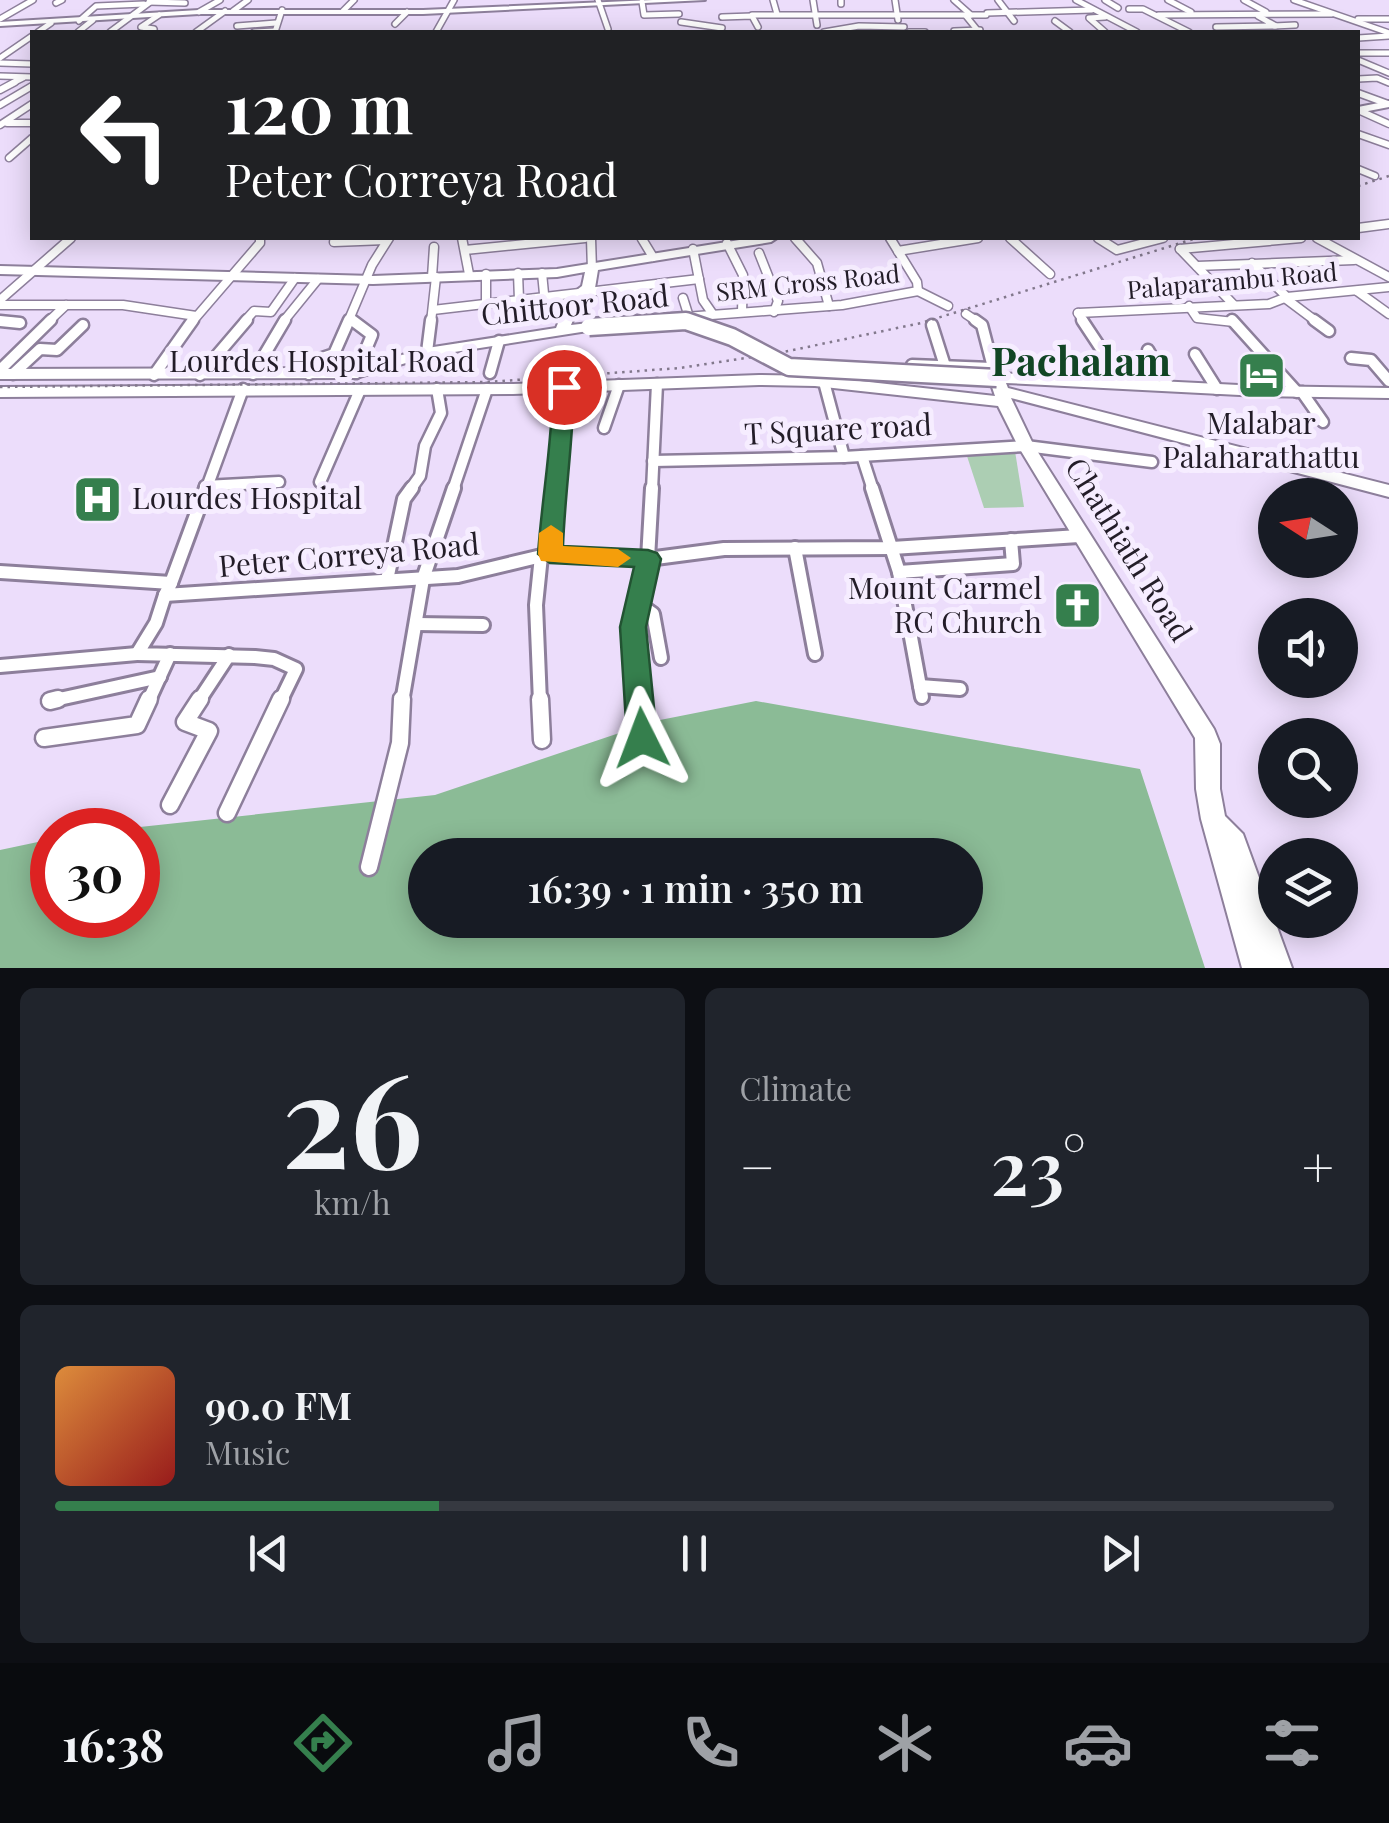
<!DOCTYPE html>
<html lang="en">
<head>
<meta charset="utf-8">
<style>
	:root { --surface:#171b24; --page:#20242c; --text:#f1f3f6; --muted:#9ea1a6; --line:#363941; --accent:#357f4d }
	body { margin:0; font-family:"Playfair Display",serif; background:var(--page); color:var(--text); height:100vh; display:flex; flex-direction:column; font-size:38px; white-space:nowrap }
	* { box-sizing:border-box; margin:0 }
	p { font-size:32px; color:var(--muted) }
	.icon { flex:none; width:55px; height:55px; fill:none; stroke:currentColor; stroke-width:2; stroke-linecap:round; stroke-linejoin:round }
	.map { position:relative; height:968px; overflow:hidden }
	.panel { display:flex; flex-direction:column; gap:20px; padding:20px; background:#0d0f14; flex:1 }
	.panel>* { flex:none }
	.top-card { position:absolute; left:30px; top:30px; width:1330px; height:210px; border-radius:0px; box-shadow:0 5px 25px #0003; background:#202124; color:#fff; overflow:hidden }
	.needle { width:65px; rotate:282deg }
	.tools { position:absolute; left:1258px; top:478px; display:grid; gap:20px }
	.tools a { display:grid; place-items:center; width:100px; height:100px; border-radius:50%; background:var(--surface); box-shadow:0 5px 25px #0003; font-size:50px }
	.speed { position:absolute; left:30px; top:808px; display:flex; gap:20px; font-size:50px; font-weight:700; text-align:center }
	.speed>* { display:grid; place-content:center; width:130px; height:130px; border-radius:50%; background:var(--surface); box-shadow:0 5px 25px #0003; line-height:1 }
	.speed .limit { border:15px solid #d22; background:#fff; color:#111 }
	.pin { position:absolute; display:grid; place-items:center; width:85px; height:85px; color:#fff; margin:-42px; border:5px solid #fff; border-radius:50%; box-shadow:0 2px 10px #0007 }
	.me { position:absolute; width:110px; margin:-55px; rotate:357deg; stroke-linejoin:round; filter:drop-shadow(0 0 8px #0008) }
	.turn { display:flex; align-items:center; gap:35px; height:210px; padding:0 30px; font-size:45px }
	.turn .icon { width:130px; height:130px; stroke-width:2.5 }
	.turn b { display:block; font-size:70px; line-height:85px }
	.big { font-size:75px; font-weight:600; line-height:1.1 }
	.panel .card { flex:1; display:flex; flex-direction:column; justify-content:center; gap:15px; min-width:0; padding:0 35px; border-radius:15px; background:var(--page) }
	.panel .dial { align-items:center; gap:0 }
	.dial b { font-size:130px; line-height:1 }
	.song { display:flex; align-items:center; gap:30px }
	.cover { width:120px; height:120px; border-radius:15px; background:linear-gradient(135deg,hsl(30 70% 55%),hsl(0 70% 35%)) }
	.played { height:10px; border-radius:5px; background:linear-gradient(90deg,var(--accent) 30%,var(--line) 30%) }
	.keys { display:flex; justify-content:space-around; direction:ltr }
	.heat { display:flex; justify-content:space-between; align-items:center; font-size:55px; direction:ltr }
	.panel .tiles { flex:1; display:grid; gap:20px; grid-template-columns:1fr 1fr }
	.card:last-child { grid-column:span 2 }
	.trip { position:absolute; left:408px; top:838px; width:575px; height:100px; border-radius:50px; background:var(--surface); box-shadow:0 5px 25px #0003; font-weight:600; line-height:100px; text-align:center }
	.dock { display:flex; height:160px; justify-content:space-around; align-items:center; background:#090b0e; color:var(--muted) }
	.dock .icon { width:70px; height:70px }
	.dock .on { color:var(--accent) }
	.dock b { font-size:45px; color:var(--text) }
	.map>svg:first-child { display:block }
	.green { fill:#acceb3 }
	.water { fill:#8bbb96; fill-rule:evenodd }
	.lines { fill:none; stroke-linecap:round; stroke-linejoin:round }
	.street-far5-casing { stroke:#8d7f9b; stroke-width:8 }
	.street-far4-casing { stroke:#8d7f9b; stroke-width:9 }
	.street-far3-casing { stroke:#8d7f9b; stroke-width:11 }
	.street-far2-casing { stroke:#8d7f9b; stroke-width:15 }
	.street-far1-casing { stroke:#8d7f9b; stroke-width:18 }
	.street-casing { stroke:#8d7f9b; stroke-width:21 }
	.secondary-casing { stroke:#8d7f9b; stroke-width:4 }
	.street-far5 { stroke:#fff; stroke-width:5 }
	.street-far4 { stroke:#fff; stroke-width:6 }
	.street-far3 { stroke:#fff; stroke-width:8 }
	.street-far2 { stroke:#fff; stroke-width:10 }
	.street-far1 { stroke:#fff; stroke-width:12 }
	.street { stroke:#fff; stroke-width:16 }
	.secondary { fill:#fff; fill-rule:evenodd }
	.rail { stroke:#82788c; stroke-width:2.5; stroke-dasharray:2.5 5; stroke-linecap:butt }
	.secondary-bridge-far1-casing { stroke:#8d7f9b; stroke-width:16; stroke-linecap:butt }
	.secondary-bridge-casing { stroke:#8d7f9b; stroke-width:21; stroke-linecap:butt }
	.secondary-bridge-far1 { stroke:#fff; stroke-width:12 }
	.secondary-bridge { stroke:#fff; stroke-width:16 }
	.route { fill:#357f4d; stroke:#225332; stroke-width:2.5 }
	.slow { fill:#f59e0b }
	.labels { text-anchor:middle; stroke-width:10; stroke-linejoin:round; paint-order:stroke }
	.far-street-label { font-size:25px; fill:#231d28; stroke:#f6edff }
	.street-label { font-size:30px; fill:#231d28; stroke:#f6edff }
	.poi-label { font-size:30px; fill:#231d28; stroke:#f6edff }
	.district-label { font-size:40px; font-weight:bold; fill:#114524; stroke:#f6edff }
</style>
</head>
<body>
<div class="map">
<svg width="1389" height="968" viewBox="0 0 1389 968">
	<rect width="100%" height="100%" fill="#ecddfb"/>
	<path class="green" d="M1014,445l10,62 -40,1 -20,-61z"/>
	<path class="water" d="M756,701l384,68 65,199h-1205v-118l52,-11v76h86v-85h-26l323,-35 220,-74zM425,855h540v65h-540z"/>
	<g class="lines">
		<defs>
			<g id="street-far5">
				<path d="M598,0l10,29"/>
				<path d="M773,0l4,14"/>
				<path d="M813,0l4,25"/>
				<path d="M841,0v4"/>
				<path d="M895,0l3,20"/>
				<path d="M954,0l17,15 -5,1 13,16"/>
				<path d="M998,0l16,21"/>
				<path d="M1076,0l61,32"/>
				<path d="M1105,0l13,8"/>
				<path d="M1168,0l23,12"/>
				<path d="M1244,0l22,12"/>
				<path d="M1294,0l95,33"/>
				<path d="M149,2l36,1"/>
				<path d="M642,2l2,13 35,-1"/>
				<path d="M56,3l6,-3"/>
				<path d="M1129,9h14l46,23"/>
				<path d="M233,11l15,-11"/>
				<path d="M343,11l11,-11"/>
				<path d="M199,12l21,-12"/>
				<path d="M987,13l105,-3"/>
				<path d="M752,15h234"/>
				<path d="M1158,15l174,-1"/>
				<path d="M722,17l30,-1 6,11"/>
				<path d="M1105,17l-16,1 16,14"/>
				<path d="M0,19l33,-19"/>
				<path d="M1358,19h31"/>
				<path d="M79,21l17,-15 48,-2"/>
				<path d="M1055,21l15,11"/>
				<path d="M681,22l41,6"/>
				<path d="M395,24l12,-12"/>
				<path d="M237,26l39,-3"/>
				<path d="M1274,26l21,-1"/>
				<path d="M1216,27l60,-1 -18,-10"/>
				<path d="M954,31l26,-1"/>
				<path d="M38,32l13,-9"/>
				<path d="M78,32l15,-12"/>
				<path d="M110,32l43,-32"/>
				<path d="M149,32l5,-3 -13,-2 18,-12"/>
				<path d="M196,32l29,-21"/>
				<path d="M254,32l21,-1"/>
				<path d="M275,32l7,-22"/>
				<path d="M436,32l18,-32"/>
				<path d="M824,32l35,-6 45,1"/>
				<path d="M909,32h16"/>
				<path d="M1358,38l31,-2"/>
				<path d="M1358,53h31"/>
				<path d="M0,58l32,-22"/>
				<path d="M1358,60l31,13"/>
				<path d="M0,63l32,1"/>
				<path d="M0,76l32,1"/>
				<path d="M1358,79l19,-1 12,5"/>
				<path d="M11,84l12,-6"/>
			</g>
			<g id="street-far4">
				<path d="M0,90l15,-8"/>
				<path d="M1358,93l30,11"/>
				<path d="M0,105l32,-19"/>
				<path d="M1358,110l31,14"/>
				<path d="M7,123h25"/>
				<path d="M0,125l32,-21"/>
				<path d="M1358,134l31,11"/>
				<path d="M9,158l23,-20"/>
				<path d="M1358,169l17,7"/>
			</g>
			<g id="street-far3">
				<path d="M1358,228l31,-4"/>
				<path d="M462,238l7,36"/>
				<path d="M591,238l1,32"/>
				<path d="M795,238l22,25 12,43"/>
				<path d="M1010,238l40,36"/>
				<path d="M1098,238l19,12 46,-12"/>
				<path d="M1317,238l72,39"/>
				<path d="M642,239l11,18"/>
				<path d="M334,242l52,-2"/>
				<path d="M727,243l16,32 -1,37"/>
				<path d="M693,249l10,51 9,13"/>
				<path d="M1180,249l121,-11"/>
				<path d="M1180,249l54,56"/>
				<path d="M465,250l120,-12"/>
				<path d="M898,251l80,-13"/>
				<path d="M759,253l19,48 -4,11"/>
				<path d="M1252,263l35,34"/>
				<path d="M1197,266l157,-6"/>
				<path d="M518,273l1,27"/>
				<path d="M542,273l3,31"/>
				<path d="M486,274v32"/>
				<path d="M432,277l2,-30"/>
				<path d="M637,289l11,29"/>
				<path d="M918,291l30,15"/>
				<path d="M1357,291l32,23"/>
				<path d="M683,298l6,19"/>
				<path d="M1285,298l32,24"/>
				<path d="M0,300l71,-62"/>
				<path d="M0,305h123l73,11"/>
				<path d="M1189,306l8,12 37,4"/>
				<path d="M433,310l266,-31"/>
				<path d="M1078,313l191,-9 18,-7 102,-10"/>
				<path d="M1078,313l6,9"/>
				<path d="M966,314l12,8"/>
				<path d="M522,316l17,-8 32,1"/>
				<path d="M685,317l157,-12 76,-14 -1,-9 -27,-44"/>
				<path d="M352,320l3,2"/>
				<path d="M0,321l14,1"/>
				<path d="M48,322l18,-17"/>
				<path d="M192,322l68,-79v-5"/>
				<path d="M244,322l10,-11 17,1 24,-34"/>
				<path d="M283,322l35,-43"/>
				<path d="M348,322l24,-57 17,-27"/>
				<path d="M431,322l5,-45"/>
			</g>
			<g id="street-far2">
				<path d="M352,320l20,15 -16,38"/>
				<path d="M975,320l7,5 13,50"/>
				<path d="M1082,320l41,62"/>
				<path d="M1232,320l65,72"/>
				<path d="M1314,320l15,11"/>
				<path d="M0,321l20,2"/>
				<path d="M932,325l13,41"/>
				<path d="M1148,350l20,35"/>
				<path d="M427,352l4,-32"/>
				<path d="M1195,354l22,35"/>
				<path d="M1351,358l20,2 18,21"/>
				<path d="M913,368l-1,-3 80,3"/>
				<path d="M0,370l51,-50"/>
				<path d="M490,373l9,-32"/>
				<path d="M13,374l27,-25 17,1 26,-25"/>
				<path d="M253,374l32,-54"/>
				<path d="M309,374l10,-15 15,-5 15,-34"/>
				<path d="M154,375l39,-55"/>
				<path d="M200,375l47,-55"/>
				<path d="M824,382l20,75"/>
				<path d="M1302,392l21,30"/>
				<path d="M604,428l15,-43"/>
				<path d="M862,456l11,34"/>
				<path d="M653,461l191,-4 182,-11 126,16"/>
				<path d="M320,482l40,-92"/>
				<path d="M205,486l74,-4"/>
				<path d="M206,490l37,-101"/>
				<path d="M410,490l10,-14 5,-30 16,-33 -4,-24"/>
				<path d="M453,490l34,-101"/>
				<path d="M555,490l9,-103"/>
				<path d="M652,490l5,-106"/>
			</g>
			<g id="street-far1">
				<path d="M872,488l27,84 114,-8 -2,-24"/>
				<path d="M795,548l20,106"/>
				<path d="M550,554l6,-66"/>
				<path d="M0,572l171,11 -6,12 293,-19 92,-22 98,5 76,-10 168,-1 187,-12"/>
				<path d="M899,572l23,125"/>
				<path d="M387,580l17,-81 8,-11"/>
				<path d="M171,583l35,-95"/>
				<path d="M165,595l-9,28 -19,31 118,3 19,2 22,10 -16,33"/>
				<path d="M639,604l14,10 8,44"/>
				<path d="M417,624l66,1"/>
				<path d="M0,666l137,-12"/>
				<path d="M920,686l40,3"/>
				<path d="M50,701l110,-24"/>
				<path d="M148,702l22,-48"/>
				<path d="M198,702l31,-47"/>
				<path d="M402,702l21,-123 31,-91"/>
				<path d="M540,702l-4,-97 5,-49"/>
				<path d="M639,702l-6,-75 15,-68 4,-71"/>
			</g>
			<g id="street">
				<path d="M540,699l2,41"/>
				<path d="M639,699l3,39"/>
				<path d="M50,701l8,-2"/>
				<path d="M44,738l93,-13 12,-26"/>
				<path d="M170,805l39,-74 -24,-9 15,-23"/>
				<path d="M227,813l54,-114"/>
				<path d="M369,867l31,-124 2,-44"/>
			</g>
			<g id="secondary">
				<path d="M653,0h52l-282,14h-224l-199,12v-4l199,-12h224z"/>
				<path d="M1389,101v6l-31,6v-6z"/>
				<path d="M752,238h25l-6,4 -173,28 -3,18 -13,10 -11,27 18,-2 7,4 -2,3 -165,26 -73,22 -356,1v-10l355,-1 72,-20 129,-20 13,-32 13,-10 3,-14 -28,5 -184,7 -373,-10v-8l373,10 184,-7z"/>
				<path d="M997,373l262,13 130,2v10l-130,-2 -253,-13 2,5 381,97v12l-378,-99 23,48 180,283 6,15v45l5,27 18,18 49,134h-50l-41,-149 -5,-30 -1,-51 -177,-292 -20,-40 -183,-20 -56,-1 -246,9 -513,3v-10l513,-3 246,-9 56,1 180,20 -6,-18z"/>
			</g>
		</defs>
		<use href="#street-far5" class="street-far5-casing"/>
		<use href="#street-far4" class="street-far4-casing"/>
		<use href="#street-far3" class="street-far3-casing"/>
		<use href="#street-far2" class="street-far2-casing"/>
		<use href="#street-far1" class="street-far1-casing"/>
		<use href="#street" class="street-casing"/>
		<use href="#secondary" class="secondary-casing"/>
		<use href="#street-far5" class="street-far5"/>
		<use href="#street-far4" class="street-far4"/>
		<use href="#street-far3" class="street-far3"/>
		<use href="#street-far2" class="street-far2"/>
		<use href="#street-far1" class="street-far1"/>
		<use href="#street" class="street"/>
		<use href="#secondary" class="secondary"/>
		<g class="rail">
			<path d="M1358,186l31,-10"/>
			<path d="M0,387l488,-5 192,-14 99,-15 142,-30 276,-85"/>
		</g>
		<defs>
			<path id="secondary-bridge-far1" d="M664,322h26"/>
			<path id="secondary-bridge" d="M589,327l97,-6 46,16 57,30 208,11"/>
		</defs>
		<use href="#secondary-bridge-far1" class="secondary-bridge-far1-casing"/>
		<use href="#secondary-bridge" class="secondary-bridge-casing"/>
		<use href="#secondary-bridge-far1" class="secondary-bridge-far1"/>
		<use href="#secondary-bridge" class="secondary-bridge"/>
	</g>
	<path class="route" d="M564,381l10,6c-1,54 -9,106 -11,159l85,4 9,3 4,6 -15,68 11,111 -5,10 -10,3 -11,-3 -4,-10 -7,-111 14,-60 -84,-4 -12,-9c4,-56 14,-110 15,-167z"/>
	<path class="slow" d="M551,525l12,8v13l55,3 13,9 -13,9 -77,-6 -3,-7 1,-21z"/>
	<defs>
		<symbol id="hotel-square" viewBox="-11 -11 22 22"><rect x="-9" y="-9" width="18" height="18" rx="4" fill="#357f4d" stroke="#f6edff"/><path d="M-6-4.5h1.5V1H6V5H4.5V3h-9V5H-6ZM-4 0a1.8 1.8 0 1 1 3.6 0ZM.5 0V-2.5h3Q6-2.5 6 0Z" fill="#fff"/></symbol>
		<symbol id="hospital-square" viewBox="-11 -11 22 22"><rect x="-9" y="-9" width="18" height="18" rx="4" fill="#357f4d" stroke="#f6edff"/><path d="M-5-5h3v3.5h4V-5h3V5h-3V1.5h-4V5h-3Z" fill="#fff"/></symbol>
		<symbol id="church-square" viewBox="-11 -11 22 22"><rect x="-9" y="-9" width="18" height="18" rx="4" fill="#357f4d" stroke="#f6edff"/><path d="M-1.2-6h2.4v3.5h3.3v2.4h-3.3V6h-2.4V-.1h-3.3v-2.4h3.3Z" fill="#fff"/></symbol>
	</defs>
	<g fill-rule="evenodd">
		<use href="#hotel-square" x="1234" y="348" width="55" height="55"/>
		<use href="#hospital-square" x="70" y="472" width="55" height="55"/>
		<use href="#church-square" x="1050" y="578" width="55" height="55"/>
	</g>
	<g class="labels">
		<g class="far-street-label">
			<text transform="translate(1232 281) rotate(-5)" y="9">Palaparambu Road</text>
			<text transform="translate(808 283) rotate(-6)" y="9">SRM Cross Road</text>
		</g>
		<g class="street-label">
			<text transform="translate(575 306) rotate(-6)" y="10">Chittoor Road</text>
			<text x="322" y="372">Lourdes Hospital Road</text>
			<text transform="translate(838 430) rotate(-3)" y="10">T Square road</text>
			<text transform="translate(1128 550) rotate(58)" y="10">Chathiath Road</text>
			<text transform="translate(349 556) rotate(-5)" y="10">Peter Correya Road</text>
		</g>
		<g class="poi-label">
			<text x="1261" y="434">Malabar<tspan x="1261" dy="34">Palaharathattu</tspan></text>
			<text x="132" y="509" text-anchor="start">Lourdes Hospital</text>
			<text x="1042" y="599" text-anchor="end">Mount Carmel<tspan x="1042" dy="34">RC Church</tspan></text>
		</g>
		<g class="district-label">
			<text x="1081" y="376">Pachalam</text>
		</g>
	</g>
</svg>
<div class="tools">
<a><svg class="needle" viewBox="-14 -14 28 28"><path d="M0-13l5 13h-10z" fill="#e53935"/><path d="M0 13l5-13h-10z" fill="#9ea1a6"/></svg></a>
<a><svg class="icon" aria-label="sound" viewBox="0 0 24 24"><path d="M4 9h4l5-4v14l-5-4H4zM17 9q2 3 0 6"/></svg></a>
<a><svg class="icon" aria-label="search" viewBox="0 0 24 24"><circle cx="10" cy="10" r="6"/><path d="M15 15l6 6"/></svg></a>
<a><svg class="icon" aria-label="layers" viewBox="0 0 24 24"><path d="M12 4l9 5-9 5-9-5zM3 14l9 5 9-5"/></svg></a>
</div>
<div class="speed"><div class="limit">30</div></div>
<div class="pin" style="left:564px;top:387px;background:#d93025"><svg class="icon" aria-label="arrive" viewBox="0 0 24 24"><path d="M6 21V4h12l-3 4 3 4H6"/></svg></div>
<svg class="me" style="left:642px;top:738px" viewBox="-20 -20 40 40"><path d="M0-17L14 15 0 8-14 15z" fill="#357f4d" stroke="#fff" stroke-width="4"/></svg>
<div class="trip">16:39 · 1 min · 350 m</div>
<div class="top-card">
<div class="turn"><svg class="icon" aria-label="left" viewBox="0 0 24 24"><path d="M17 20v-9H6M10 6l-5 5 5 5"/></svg><div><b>120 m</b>Peter Correya Road</div></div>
</div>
</div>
<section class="panel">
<div class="tiles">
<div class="card dial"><b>26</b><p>km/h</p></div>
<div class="card"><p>Climate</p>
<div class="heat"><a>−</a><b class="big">23°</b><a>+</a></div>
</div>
<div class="card">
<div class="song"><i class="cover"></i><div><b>90.0 FM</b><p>Music</p></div></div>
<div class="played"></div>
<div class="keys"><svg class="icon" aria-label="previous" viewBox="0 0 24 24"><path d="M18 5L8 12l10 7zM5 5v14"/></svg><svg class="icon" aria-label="pause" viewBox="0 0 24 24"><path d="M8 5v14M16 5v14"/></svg><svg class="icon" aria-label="next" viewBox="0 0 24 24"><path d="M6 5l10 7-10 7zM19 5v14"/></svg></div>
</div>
</div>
</section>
<nav class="dock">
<b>16:38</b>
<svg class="icon on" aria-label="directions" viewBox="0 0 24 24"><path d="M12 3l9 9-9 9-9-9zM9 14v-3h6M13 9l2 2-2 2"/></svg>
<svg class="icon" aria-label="music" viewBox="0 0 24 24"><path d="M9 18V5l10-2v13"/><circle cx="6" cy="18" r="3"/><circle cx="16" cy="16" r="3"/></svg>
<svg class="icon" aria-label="phone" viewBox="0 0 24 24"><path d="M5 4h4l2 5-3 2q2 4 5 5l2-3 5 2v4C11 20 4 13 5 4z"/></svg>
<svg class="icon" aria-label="climate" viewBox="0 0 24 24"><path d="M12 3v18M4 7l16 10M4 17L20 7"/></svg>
<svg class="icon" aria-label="car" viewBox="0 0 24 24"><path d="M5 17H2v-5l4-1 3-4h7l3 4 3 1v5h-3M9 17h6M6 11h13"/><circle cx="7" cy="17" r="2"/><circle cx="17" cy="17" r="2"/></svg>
<svg class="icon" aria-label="filters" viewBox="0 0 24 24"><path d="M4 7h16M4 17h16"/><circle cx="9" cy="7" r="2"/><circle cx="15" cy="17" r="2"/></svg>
</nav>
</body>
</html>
